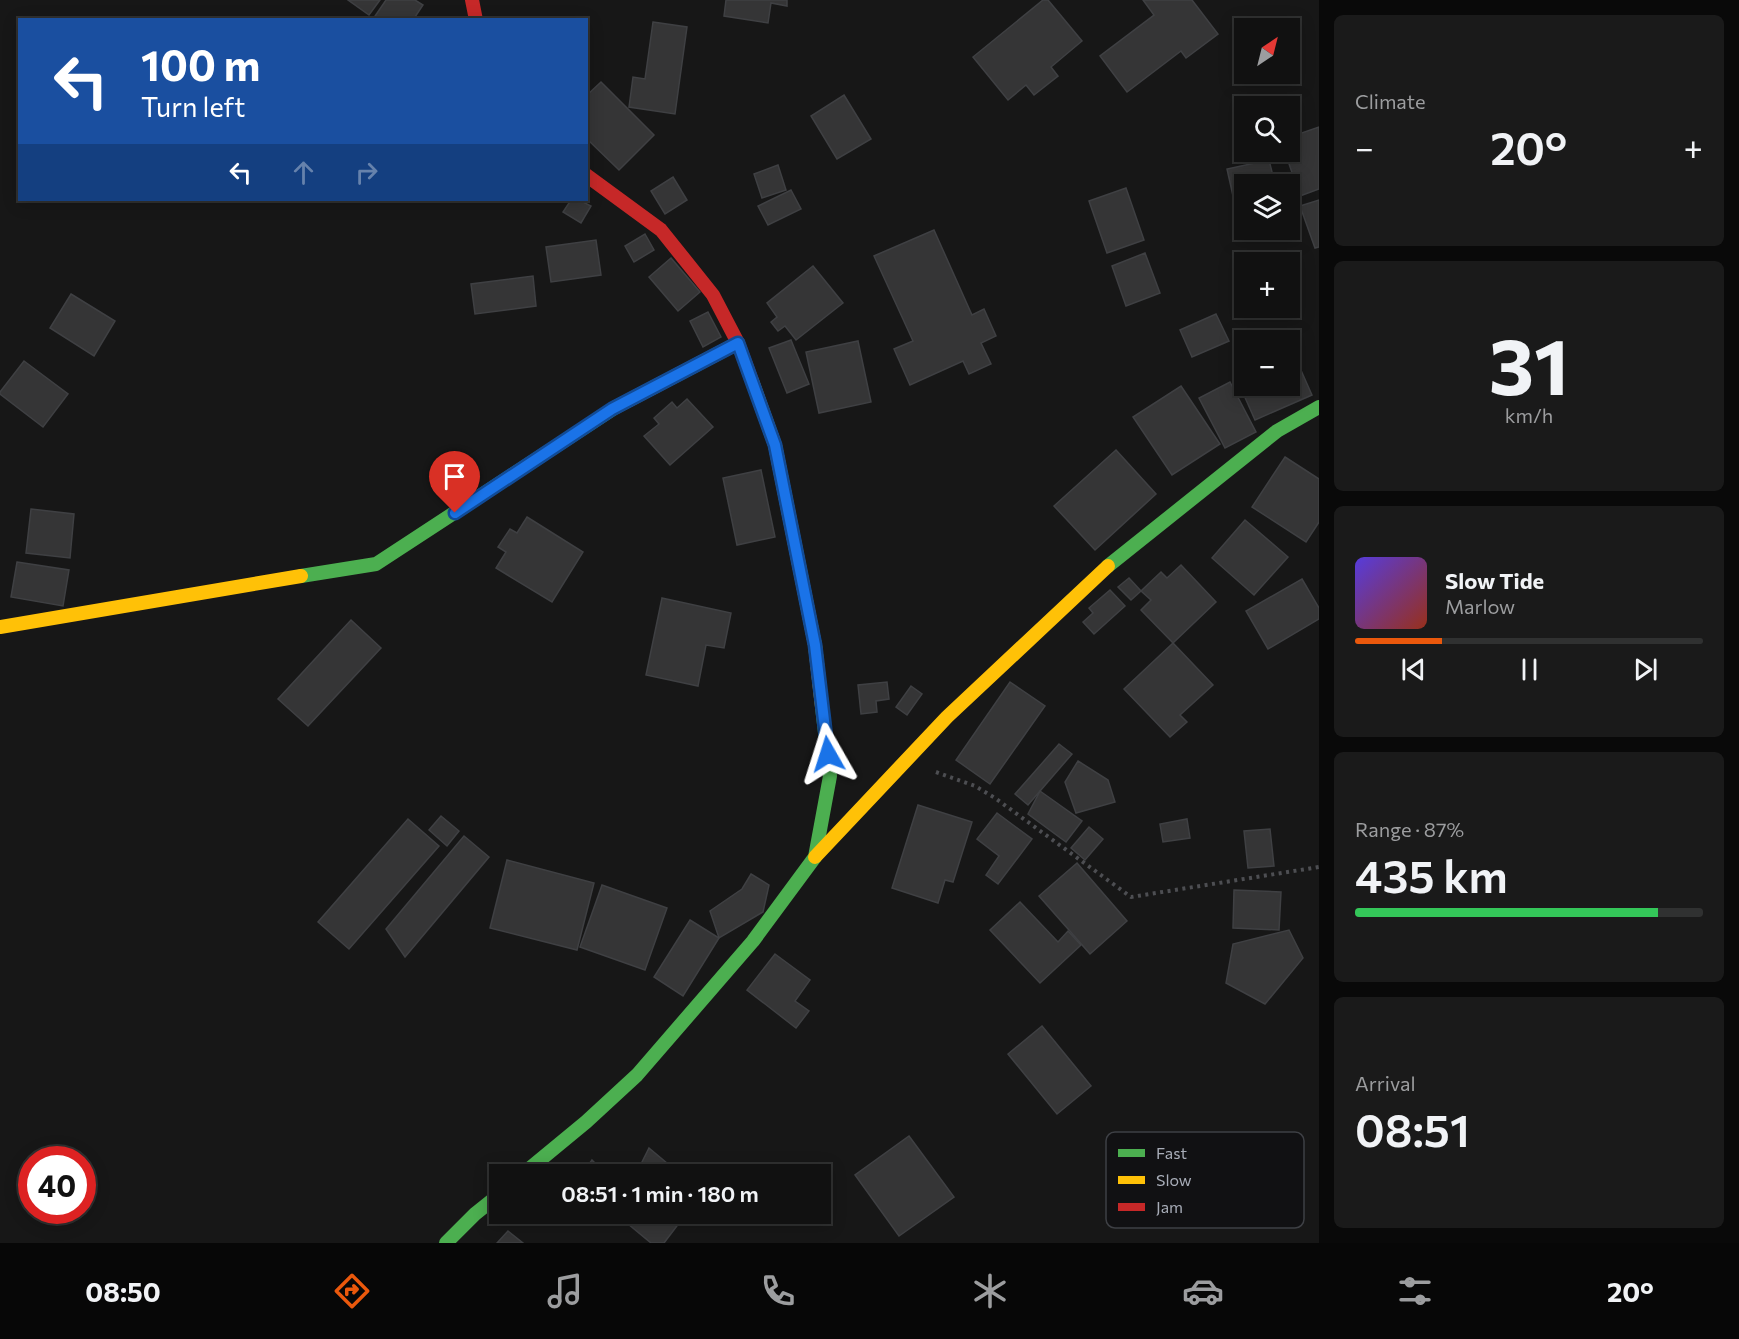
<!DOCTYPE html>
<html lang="en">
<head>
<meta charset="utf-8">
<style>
	:root { --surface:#111; --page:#1a1a1a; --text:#f1f3f6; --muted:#9c9d9f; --line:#303131; --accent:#ea580c }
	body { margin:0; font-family:Commissioner,sans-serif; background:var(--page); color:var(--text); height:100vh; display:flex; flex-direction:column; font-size:22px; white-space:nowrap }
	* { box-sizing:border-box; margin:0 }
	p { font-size:20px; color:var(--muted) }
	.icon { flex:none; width:33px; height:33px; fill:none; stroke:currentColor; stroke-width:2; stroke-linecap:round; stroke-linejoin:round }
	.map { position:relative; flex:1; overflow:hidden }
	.side { display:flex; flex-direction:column; gap:15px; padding:15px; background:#090909; width:420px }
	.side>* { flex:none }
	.banner { position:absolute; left:18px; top:18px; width:570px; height:183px; border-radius:0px; box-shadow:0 3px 15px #0003,0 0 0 2px var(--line); background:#1a4fa0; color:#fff; overflow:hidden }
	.needle { width:39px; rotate:35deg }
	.tools { position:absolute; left:1234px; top:18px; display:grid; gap:12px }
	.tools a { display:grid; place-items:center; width:66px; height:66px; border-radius:0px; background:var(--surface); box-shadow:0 3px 15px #0003,0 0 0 2px var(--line); font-size:30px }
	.speed { position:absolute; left:18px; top:1146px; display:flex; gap:12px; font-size:30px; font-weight:700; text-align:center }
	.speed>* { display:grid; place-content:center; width:78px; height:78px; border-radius:50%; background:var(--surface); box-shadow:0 3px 15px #0003,0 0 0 2px var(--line); line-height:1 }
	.speed .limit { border:9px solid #d22; background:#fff; color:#111 }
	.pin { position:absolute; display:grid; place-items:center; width:51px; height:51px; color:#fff; margin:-62px -26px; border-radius:50% 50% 50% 0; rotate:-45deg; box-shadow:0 0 6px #0007 }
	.pin .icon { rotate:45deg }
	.me { position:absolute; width:66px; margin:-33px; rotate:354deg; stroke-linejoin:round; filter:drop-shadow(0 0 4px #0008) }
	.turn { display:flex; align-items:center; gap:21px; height:126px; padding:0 24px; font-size:27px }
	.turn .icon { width:78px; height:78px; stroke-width:2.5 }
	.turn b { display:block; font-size:42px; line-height:51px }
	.lanes { display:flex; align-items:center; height:57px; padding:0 24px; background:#0003; justify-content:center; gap:30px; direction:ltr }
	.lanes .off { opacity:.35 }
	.big { font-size:45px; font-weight:600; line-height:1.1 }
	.side .card { flex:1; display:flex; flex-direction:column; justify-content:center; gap:9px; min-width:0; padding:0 21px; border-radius:9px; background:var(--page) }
	.side .dial { align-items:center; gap:0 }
	.dial b { font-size:78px; line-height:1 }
	.song { display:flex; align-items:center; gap:18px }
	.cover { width:72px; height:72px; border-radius:9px; background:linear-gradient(135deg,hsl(250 70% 55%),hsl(10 70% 35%)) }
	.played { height:6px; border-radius:3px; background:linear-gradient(90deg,var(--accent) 25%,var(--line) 25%) }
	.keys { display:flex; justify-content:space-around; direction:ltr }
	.heat { display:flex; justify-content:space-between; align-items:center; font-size:33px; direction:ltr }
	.charge { height:9px; border-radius:4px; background:linear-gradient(90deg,#34c759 87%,var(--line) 0) }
	.trip { position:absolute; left:489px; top:1164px; width:342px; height:60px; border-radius:0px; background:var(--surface); box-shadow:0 3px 15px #0003,0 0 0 2px var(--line); font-weight:600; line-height:60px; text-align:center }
	.tab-bar { display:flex; height:96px; justify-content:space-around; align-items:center; background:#070707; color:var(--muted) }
	.tab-bar .icon { width:42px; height:42px }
	.tab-bar .selected { color:var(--accent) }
	.tab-bar b { font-size:27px; color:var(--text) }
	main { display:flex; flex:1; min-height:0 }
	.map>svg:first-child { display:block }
	.building { fill:#353536; stroke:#3f4043; stroke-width:1.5 }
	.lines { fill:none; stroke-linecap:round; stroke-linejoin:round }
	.path { stroke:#4d4e52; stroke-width:4; stroke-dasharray:3 4.5; stroke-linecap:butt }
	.fast { stroke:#4caf50; stroke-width:14 }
	.slow { stroke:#ffc107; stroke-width:14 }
	.jam { stroke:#c62828; stroke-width:14 }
	.route-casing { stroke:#114b97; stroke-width:15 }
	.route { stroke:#1a73e8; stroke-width:10 }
	.key { fill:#111113; stroke:#3e4045; stroke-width:1.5 }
	.key-label { font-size:16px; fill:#a8adb8 }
</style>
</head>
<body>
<main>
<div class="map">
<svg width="1319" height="1243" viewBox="0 0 1319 1243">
	<rect width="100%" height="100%" fill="#171717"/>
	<g class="building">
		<path d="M348,0h32l-11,15z"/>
		<path d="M386,0h29l8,5 -10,15h-38l-2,-1z"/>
		<path d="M726,0h61v6l-16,-3 -3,20 -44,-7z"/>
		<path d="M1043,0h5l34,41 -31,26 7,9 -24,19 -8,-10 -18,15 -35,-43z"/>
		<path d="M1143,0h49l26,34 -32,24 -5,-7 -54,41 -27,-36 54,-41z"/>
		<path d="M653,22l34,5 -12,87 -46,-7 4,-30 12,2z"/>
		<path d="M601,82l53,53 -35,35 -33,-32v-42z"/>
		<path d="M844,95l27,44 -34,20 -26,-43z"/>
		<path d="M1319,127v62l-19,7 -15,-44h5v-15z"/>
		<path d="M1269,160l6,24h-30v29l-8,1 -10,-45z"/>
		<path d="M778,165l8,25 -24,8 -8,-24z"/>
		<path d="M673,177l14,23 -22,14 -14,-23z"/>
		<path d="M1126,188l18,52 -37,13 -18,-52z"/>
		<path d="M791,190l10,19 -33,16 -10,-19z"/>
		<path d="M571,200h8l12,6 -10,17 -18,-11z"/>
		<path d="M1319,200v47l-4,1 -15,-42z"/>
		<path d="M934,230l38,85 12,-6 12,27 -15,7 10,21 -22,10 -6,-13 -53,24 -16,-36 19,-8 -39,-85z"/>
		<path d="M645,234l9,16 -20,12 -9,-16z"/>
		<path d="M596,240l5,35 -50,7 -5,-35z"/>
		<path d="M1145,253l15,40 -34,13 -14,-40z"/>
		<path d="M671,258l29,34 -22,19 -29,-34z"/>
		<path d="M813,266l30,37 -47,37 -11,-14 -7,5 -7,-9 6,-5 -10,-14z"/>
		<path d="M533,276l3,30 -61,8 -4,-30z"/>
		<path d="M71,294l44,27 -21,35 -44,-28z"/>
		<path d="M708,312l13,25 -18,10 -13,-26z"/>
		<path d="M1216,314l13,27 -37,16 -12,-27z"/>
		<path d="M791,340l18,44 -22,9 -18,-45z"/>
		<path d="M858,341l13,61 -52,11 -13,-61z"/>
		<path d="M1296,359l16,36 -57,25 -16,-36 6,-2v4h45v-24z"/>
		<path d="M24,361l44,33 -25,33 -43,-33v-2z"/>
		<path d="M1230,382l26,50 -31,16 -26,-50z"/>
		<path d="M1181,386l39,58 -48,31 -39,-58z"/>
		<path d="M687,399l26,28 -43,38 -26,-29 15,-12 -5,-6 18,-16 5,6z"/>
		<path d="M1116,450l40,44 -61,56 -41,-44z"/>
		<path d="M1285,457l34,22v43l-13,20 -54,-35z"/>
		<path d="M761,470l14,67 -38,8 -14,-67z"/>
		<path d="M31,509l43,5 -4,44 -44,-5z"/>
		<path d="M527,517l56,35 -31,50 -56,-34 10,-16 -8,-5 12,-18 7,4z"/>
		<path d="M1245,520l43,37 -34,38 -42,-37z"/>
		<path d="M17,562l52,8 -6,36 -52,-9z"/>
		<path d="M1181,565l35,37 -43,41 -32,-33 10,-10 -10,-9 20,-19 6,6z"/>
		<path d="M1129,578l12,13 -10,9 -13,-13z"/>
		<path d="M1302,579l17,29v11l-51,30 -22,-38z"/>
		<path d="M1110,590l15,16 -31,28 -11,-12 10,-9 -4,-5z"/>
		<path d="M662,598l69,15 -7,35 -18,-3 -8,41 -52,-11z"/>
		<path d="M351,620l30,28 -73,78 -30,-27z"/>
		<path d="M1173,643l40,42 -33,30 7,7 -17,15 -46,-48z"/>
		<path d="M887,682l2,17 -13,2 1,11 -16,2 -3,-29z"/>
		<path d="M1010,682l35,24 -55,78 -34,-24z"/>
		<path d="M911,686l11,8 -15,21 -11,-8z"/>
		<path d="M1059,744l13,10 -44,51 -13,-11z"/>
		<path d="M1078,761l30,19 7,22 -39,11 -11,-31z"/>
		<path d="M1040,791l42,30 -16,21 -38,-28z"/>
		<path d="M918,805l54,17 -19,60 -8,-2 -7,23 -46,-15z"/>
		<path d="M997,813l35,26 -34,45 -12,-9 13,-19 -22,-17z"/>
		<path d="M441,816l18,15 -12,15 -18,-16z"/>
		<path d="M408,819l31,27 -90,103 -31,-27z"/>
		<path d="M1187,819l3,19 -27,4 -3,-18z"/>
		<path d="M1089,827l14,12 -18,21 -14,-12z"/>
		<path d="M1270,829l4,37 -26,2 -4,-37z"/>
		<path d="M464,836l25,21 -84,100 -19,-28z"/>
		<path d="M507,860l87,23 -17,67 -87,-22z"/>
		<path d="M1077,863l50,58 -37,33 -51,-58z"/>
		<path d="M751,874l18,11 -6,27 -44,26 -9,-27 32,-22z"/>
		<path d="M602,885l65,23 -22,62 -65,-23z"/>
		<path d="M1234,890l47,2 -2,38 -46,-2z"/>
		<path d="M1020,902l38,40 10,-11 13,14 -41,38 -50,-53z"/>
		<path d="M690,920l29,18 -36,58 -29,-19z"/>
		<path d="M1289,930l14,28 -38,46 -39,-21 7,-39z"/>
		<path d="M775,954l35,26 -15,21 14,10 -13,17 -49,-38z"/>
		<path d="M1042,1026l49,60 -34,28 -49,-60z"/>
		<path d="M909,1136l45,61 -55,39 -44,-61z"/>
		<path d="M649,1148l31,26h-44z"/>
		<path d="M592,1160l14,14h-24z"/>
		<path d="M616,1214h70l-22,29h-13z"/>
		<path d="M508,1231l15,12h-26z"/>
	</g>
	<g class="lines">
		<path class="path" d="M936,772l39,14 20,12 136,99 188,-30"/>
		<g class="fast">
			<path d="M1108,566l169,-135 42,-24"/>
			<path d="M301,576l75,-12 240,-157"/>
			<path d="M523,1174l63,-52 51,-47 116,-134 62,-84 15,-81 -8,-69"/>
			<path d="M446,1243l29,-29 25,-20"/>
		</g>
		<g class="slow">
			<path d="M752,381l23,64 40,200 7,62"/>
			<path d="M616,407l122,-64"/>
			<path d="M0,627l301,-51"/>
			<path d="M815,857l132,-140 161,-151"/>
		</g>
		<g class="jam">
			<path d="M472,0l4,20"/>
			<path d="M586,175l75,55 52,65 25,48 14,38"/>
		</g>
	</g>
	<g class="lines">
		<defs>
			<path id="route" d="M455,513l157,-104 126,-66 37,102 40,200 13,109"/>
		</defs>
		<use href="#route" class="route-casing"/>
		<use href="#route" class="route"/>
	</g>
	<rect x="1106" y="1132" width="198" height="96" rx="9" class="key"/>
	<rect x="1118" y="1149" width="27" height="8" fill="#4caf50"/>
	<rect x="1118" y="1176" width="27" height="8" fill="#ffc107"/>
	<rect x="1118" y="1203" width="27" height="8" fill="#c62828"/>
	<g class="key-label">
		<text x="1156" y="1159">Fast</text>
		<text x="1156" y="1186">Slow</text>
		<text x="1156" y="1213">Jam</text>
	</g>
</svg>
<div class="tools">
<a><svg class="needle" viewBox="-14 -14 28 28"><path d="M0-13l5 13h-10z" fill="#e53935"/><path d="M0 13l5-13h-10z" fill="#9c9d9f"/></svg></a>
<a><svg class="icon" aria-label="search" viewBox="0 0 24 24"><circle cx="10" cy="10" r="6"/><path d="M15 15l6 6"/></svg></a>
<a><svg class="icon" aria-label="layers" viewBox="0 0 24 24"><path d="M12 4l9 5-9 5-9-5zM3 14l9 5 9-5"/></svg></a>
<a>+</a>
<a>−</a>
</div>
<div class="speed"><div class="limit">40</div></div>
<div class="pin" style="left:455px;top:513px;background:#d93025"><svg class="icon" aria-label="arrive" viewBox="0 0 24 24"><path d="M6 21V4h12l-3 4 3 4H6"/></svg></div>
<svg class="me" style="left:828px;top:754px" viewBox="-20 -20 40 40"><path d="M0-17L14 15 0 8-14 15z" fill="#1a73e8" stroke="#fff" stroke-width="4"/></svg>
<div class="trip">08:51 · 1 min · 180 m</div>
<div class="banner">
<div class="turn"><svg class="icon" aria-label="left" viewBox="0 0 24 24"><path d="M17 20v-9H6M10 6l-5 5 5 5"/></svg><div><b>100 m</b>Turn left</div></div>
<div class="lanes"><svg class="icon" aria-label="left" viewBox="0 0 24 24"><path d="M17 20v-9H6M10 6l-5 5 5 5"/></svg><svg class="icon off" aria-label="ahead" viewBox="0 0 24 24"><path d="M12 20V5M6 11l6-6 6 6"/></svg><svg class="icon off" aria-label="right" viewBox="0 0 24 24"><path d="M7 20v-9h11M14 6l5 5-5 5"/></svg></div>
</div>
</div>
<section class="side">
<div class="card"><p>Climate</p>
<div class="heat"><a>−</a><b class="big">20°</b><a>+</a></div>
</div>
<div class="card dial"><b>31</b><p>km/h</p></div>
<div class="card">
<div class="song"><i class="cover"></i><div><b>Slow Tide</b><p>Marlow</p></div></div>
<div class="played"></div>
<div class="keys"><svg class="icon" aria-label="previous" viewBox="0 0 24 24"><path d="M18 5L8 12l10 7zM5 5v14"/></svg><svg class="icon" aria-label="pause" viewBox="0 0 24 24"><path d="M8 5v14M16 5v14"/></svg><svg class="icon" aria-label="next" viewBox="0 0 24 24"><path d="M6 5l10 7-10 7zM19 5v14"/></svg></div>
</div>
<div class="card"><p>Range · 87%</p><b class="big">435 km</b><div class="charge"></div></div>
<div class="card"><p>Arrival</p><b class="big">08:51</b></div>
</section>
</main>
<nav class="tab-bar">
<b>08:50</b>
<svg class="icon selected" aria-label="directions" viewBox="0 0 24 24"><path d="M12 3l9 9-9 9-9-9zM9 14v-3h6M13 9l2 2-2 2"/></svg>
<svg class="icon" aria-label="music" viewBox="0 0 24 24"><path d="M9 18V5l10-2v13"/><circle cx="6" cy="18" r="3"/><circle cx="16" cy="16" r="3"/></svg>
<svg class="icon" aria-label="phone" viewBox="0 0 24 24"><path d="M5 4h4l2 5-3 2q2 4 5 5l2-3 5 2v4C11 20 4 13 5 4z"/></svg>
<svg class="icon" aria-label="climate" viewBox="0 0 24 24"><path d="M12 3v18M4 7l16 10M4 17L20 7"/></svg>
<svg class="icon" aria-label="car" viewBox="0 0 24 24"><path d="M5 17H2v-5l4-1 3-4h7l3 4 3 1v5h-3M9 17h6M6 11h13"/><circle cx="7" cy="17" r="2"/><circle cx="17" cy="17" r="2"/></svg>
<svg class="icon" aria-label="filters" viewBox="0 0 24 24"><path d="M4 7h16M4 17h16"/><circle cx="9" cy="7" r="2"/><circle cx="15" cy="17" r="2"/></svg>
<b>20°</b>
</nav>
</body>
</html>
